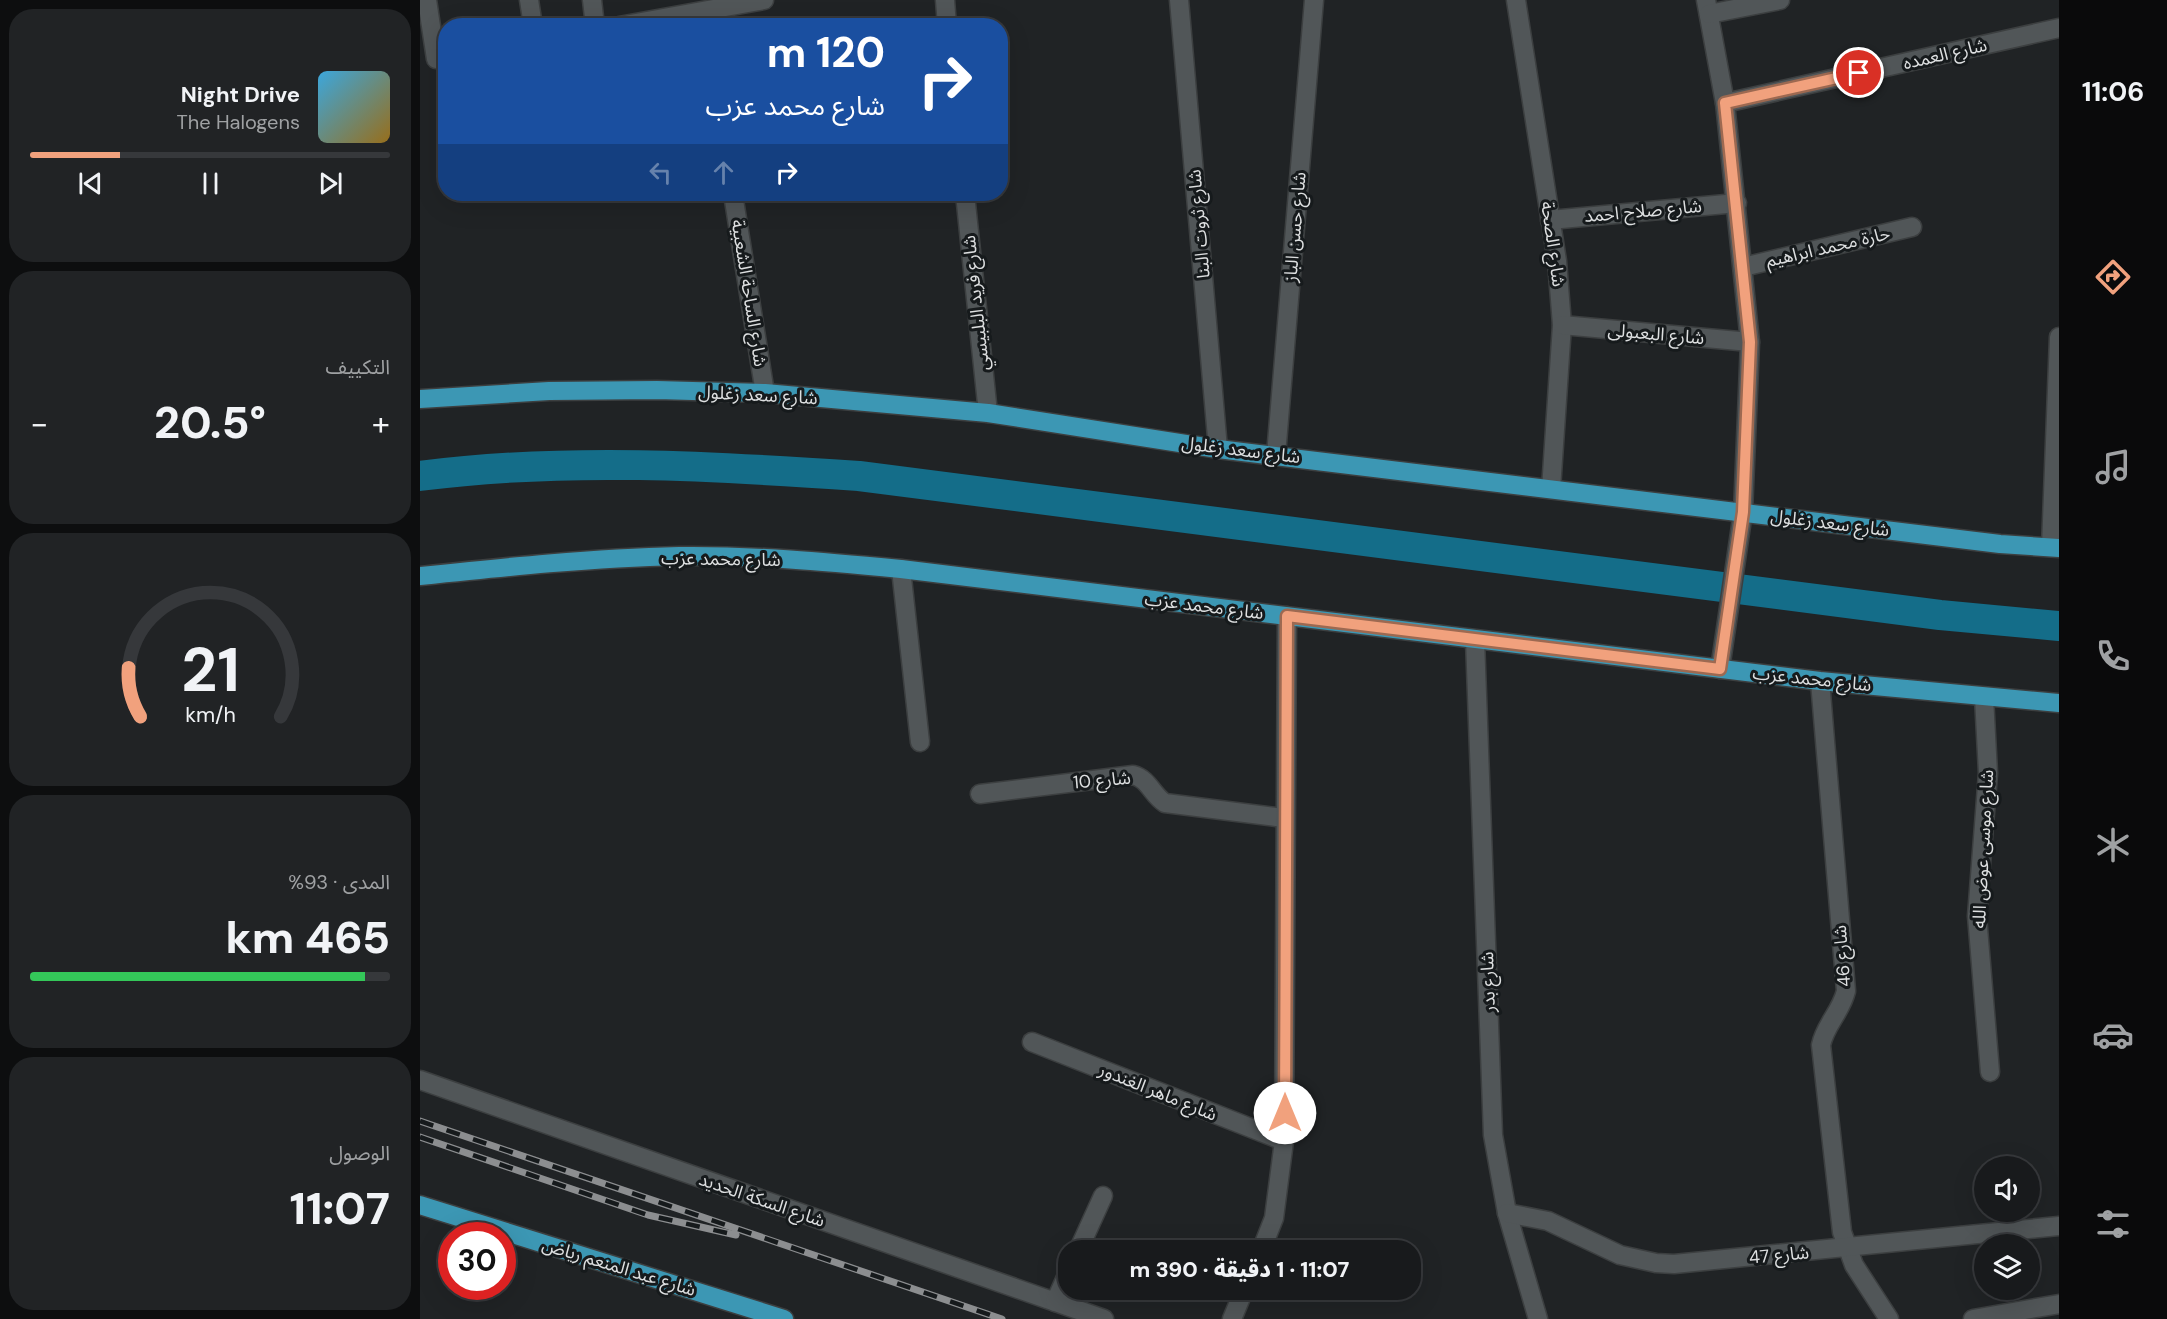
<!DOCTYPE html>
<html lang="ar">
<head>
<meta charset="utf-8">
<style>
	:root { --surface:#181a1c; --page:#212325; --text:#f1f3f6; --muted:#9fa1a3; --line:#36383b; --accent:#f1a17d }
	body { margin:0; font-family:"DM Sans","Noto Sans Arabic",sans-serif; background:var(--page); color:var(--text); direction:rtl; height:100vh; display:flex; flex-direction:column; font-size:22px; white-space:nowrap }
	* { box-sizing:border-box; margin:0 }
	p { font-size:20px; color:var(--muted) }
	.icon { flex:none; width:33px; height:33px; fill:none; stroke:currentColor; stroke-width:2; stroke-linecap:round; stroke-linejoin:round }
	.map { position:relative; flex:1; overflow:hidden; direction:ltr }
	.sheet { display:flex; flex-direction:column; gap:9px; padding:9px; background:#0d0e0f; width:420px }
	.sheet>* { flex:none }
	.guide { position:absolute; left:18px; top:18px; width:570px; height:183px; border-radius:24px; box-shadow:0 6px 24px #0002,0 0 0 2px var(--line); direction:rtl; background:#1a4fa0; color:#fff; overflow:hidden }
	.tools { position:absolute; left:1554px; top:1156px; display:grid; gap:12px }
	.tools a { display:grid; place-items:center; width:66px; height:66px; border-radius:50%; background:var(--surface); box-shadow:0 6px 24px #0002,0 0 0 2px var(--line); font-size:30px }
	.speed { position:absolute; left:18px; top:1222px; display:flex; gap:12px; font-size:30px; font-weight:700; text-align:center }
	.speed>* { display:grid; place-content:center; width:78px; height:78px; border-radius:50%; background:var(--surface); box-shadow:0 6px 24px #0002,0 0 0 2px var(--line); line-height:1 }
	.speed .limit { border:9px solid #d22; background:#fff; color:#111 }
	.pin { position:absolute; display:grid; place-items:center; width:51px; height:51px; color:#fff; margin:-26px; border:3px solid #fff; border-radius:50%; box-shadow:0 2px 6px #0007 }
	.me { position:absolute; width:66px; margin:-33px; rotate:0deg; stroke-linejoin:round; filter:drop-shadow(0 0 4px #0008) }
	.turn { display:flex; align-items:center; gap:21px; height:126px; padding:0 24px; font-size:27px }
	.turn .icon { width:78px; height:78px; stroke-width:2.5 }
	.turn b { display:block; font-size:42px; line-height:51px }
	.lanes { display:flex; align-items:center; height:57px; padding:0 24px; background:#0003; justify-content:center; gap:30px; direction:ltr }
	.lanes .off { opacity:.35 }
	.big { font-size:45px; font-weight:800; line-height:1.1 }
	.sheet .card { flex:1; display:flex; flex-direction:column; justify-content:center; gap:9px; min-width:0; padding:0 21px; border-radius:24px; background:var(--page) }
	.sheet .dial { align-items:center; gap:0 }
	.dial svg { height:156px; overflow:visible; fill:none; stroke:var(--line); stroke-width:7; stroke-linecap:round; text-anchor:middle }
	.dial text { fill:var(--text); stroke:none }
	.song { display:flex; align-items:center; gap:18px }
	.cover { width:72px; height:72px; border-radius:9px; background:linear-gradient(135deg,hsl(200 70% 55%),hsl(40 70% 35%)) }
	.played { height:6px; border-radius:3px; background:linear-gradient(90deg,var(--accent) 25%,var(--line) 25%) }
	.keys { display:flex; justify-content:space-around; direction:ltr }
	.heat { display:flex; justify-content:space-between; align-items:center; font-size:33px; direction:ltr }
	.charge { height:9px; border-radius:4px; background:linear-gradient(90deg,#34c759 93%,var(--line) 0) }
	.trip { position:absolute; left:638px; top:1240px; width:363px; height:60px; border-radius:24px; background:var(--surface); box-shadow:0 6px 24px #0002,0 0 0 2px var(--line); font-weight:800; line-height:60px; text-align:center; direction:rtl }
	main { display:flex; flex:1; min-height:0 }
	.menu { display:flex; flex-direction:column; width:108px; justify-content:space-around; align-items:center; background:#0a0a0b; color:var(--muted) }
	.menu .icon { width:42px; height:42px }
	.menu .active { color:var(--accent) }
	.menu b { font-size:27px; color:var(--text) }
	.map>svg:first-child { display:block }
	.lines { fill:none; stroke-linecap:round; stroke-linejoin:round }
	.canal { stroke:#146d89; stroke-width:30 }
	.minor-casing { stroke:#3c3f40; stroke-width:21 }
	.major-casing { stroke:#3c3f40; stroke-width:21 }
	.minor { stroke:#515658; stroke-width:18 }
	.major { stroke:#3c97b4; stroke-width:18 }
	.rail-casing { stroke:#8c8e90; stroke-width:7 }
	.rail { stroke:#161a1c; stroke-width:4.5; stroke-dasharray:14; stroke-linecap:butt }
	.route-casing { stroke:#9d6951; stroke-width:15 }
	.route { stroke:#f1a17d; stroke-width:10 }
	.labels { text-anchor:middle; stroke-width:6; stroke-linejoin:round; paint-order:stroke }
	.street-label { font-size:18px; fill:#dddfe0; stroke:#161a1c }
</style>
</head>
<body>
<main>
<nav class="menu">
<b>11:06</b>
<svg class="icon active" aria-label="directions" viewBox="0 0 24 24"><path d="M12 3l9 9-9 9-9-9zM9 14v-3h6M13 9l2 2-2 2"/></svg>
<svg class="icon" aria-label="music" viewBox="0 0 24 24"><path d="M9 18V5l10-2v13"/><circle cx="6" cy="18" r="3"/><circle cx="16" cy="16" r="3"/></svg>
<svg class="icon" aria-label="phone" viewBox="0 0 24 24"><path d="M5 4h4l2 5-3 2q2 4 5 5l2-3 5 2v4C11 20 4 13 5 4z"/></svg>
<svg class="icon" aria-label="climate" viewBox="0 0 24 24"><path d="M12 3v18M4 7l16 10M4 17L20 7"/></svg>
<svg class="icon" aria-label="car" viewBox="0 0 24 24"><path d="M5 17H2v-5l4-1 3-4h7l3 4 3 1v5h-3M9 17h6M6 11h13"/><circle cx="7" cy="17" r="2"/><circle cx="17" cy="17" r="2"/></svg>
<svg class="icon" aria-label="filters" viewBox="0 0 24 24"><path d="M4 7h16M4 17h16"/><circle cx="9" cy="7" r="2"/><circle cx="15" cy="17" r="2"/></svg>
</nav>
<div class="map">
<svg width="1639" height="1319" viewBox="0 0 1639 1319">
	<rect width="100%" height="100%" fill="#202325"/>
	<g class="lines">
		<path class="canal" d="M0,476c145,-19 293,-10 439,0l1081,139 119,11"/>
		<defs>
			<g id="minor">
				<path d="M7,0l9,59"/>
				<path d="M109,0l4,26"/>
				<path d="M172,0l3,26"/>
				<path d="M525,0l2,26"/>
				<path d="M759,0l39,449"/>
				<path d="M1096,0l41,261 5,64 -11,164"/>
				<path d="M1286,0l19,103 25,239 -7,170 -23,157"/>
				<path d="M1289,14l71,-14"/>
				<path d="M199,26l145,-26"/>
				<path d="M1305,103l334,-75"/>
				<path d="M313,194l32,199"/>
				<path d="M545,194l23,219"/>
				<path d="M1130,220l187,-17"/>
				<path d="M1323,267l169,-40"/>
				<path d="M1142,325l188,17"/>
				<path d="M856,455l38,-455"/>
				<path d="M1631,547l8,-210"/>
				<path d="M481,569l19,173"/>
				<path d="M1055,640l18,495 14,78 31,106"/>
				<path d="M1400,681l26,310c-5,21 -21,34 -25,54l21,187 12,33 35,54"/>
				<path d="M1564,697l4,76 -11,143 13,156"/>
				<path d="M560,794l153,-19c16,4 19,20 32,28l119,15"/>
				<path d="M612,1042l252,99"/>
				<path d="M0,1080l684,239"/>
				<path d="M1087,1213l41,8 72,34 36,8 18,1 385,-38"/>
				<path d="M658,1251l25,-55"/>
				<path d="M841,1251l13,-33 10,-77 3,-525"/>
				<path d="M635,1302l13,-29"/>
				<path d="M812,1319l12,-29"/>
				<path d="M1553,1319l86,-15"/>
			</g>
			<g id="major">
				<path d="M0,399l129,-8 108,-1 108,3 223,20 230,36 782,95 59,4"/>
				<path d="M0,576c86,-9 172,-18 259,-20 74,-1 148,6 222,13l919,112 239,22"/>
				<path d="M0,1205l364,114"/>
			</g>
		</defs>
		<use href="#minor" class="minor-casing"/>
		<use href="#major" class="major-casing"/>
		<use href="#minor" class="minor"/>
		<use href="#major" class="major"/>
		<defs>
			<g id="rail">
				<path d="M0,1121l582,198"/>
				<path d="M0,1137l228,78 88,20"/>
			</g>
		</defs>
		<use href="#rail" class="rail-casing"/>
		<use href="#rail" class="rail"/>
	</g>
	<g class="lines">
		<defs>
			<path id="route" d="M865,1113l2,-497 433,53 23,-157 7,-170 -25,-239 134,-30"/>
		</defs>
		<use href="#route" class="route-casing"/>
		<use href="#route" class="route"/>
	</g>
	<g class="labels">
		<g class="street-label">
			<text transform="translate(1525 54) rotate(-13)" y="6">شارع العمده</text>
			<text transform="translate(1223 211) rotate(-5)" y="6">شارع صلاح احمد</text>
			<text transform="translate(779 224) rotate(-95)" y="6">شارع ثروت البنا</text>
			<text transform="translate(875 227) rotate(-85)" y="6">شارع حسن الباز</text>
			<text transform="translate(1133 244) rotate(82)" y="6">شارع الصحة</text>
			<text transform="translate(1408 247) rotate(-13)" y="6">حارة محمد ابراهيم</text>
			<text transform="translate(329 293) rotate(81)" y="6">شارع الساحة الشعبية</text>
			<text transform="translate(556 303) rotate(-96)" y="6">شارع فريد البلبيسي</text>
			<text transform="translate(1236 334) rotate(5)" y="6">شارع البعبولى</text>
			<text transform="translate(338 395) rotate(3)" y="6">شارع سعد زغلول</text>
			<text transform="translate(821 450) rotate(7)" y="6">شارع سعد زغلول</text>
			<text transform="translate(1410 523) rotate(7)" y="6">شارع سعد زغلول</text>
			<text transform="translate(301 559) rotate(1)" y="6">شارع محمد عزب</text>
			<text transform="translate(784 606) rotate(7)" y="6">شارع محمد عزب</text>
			<text transform="translate(1392 679) rotate(6)" y="6">شارع محمد عزب</text>
			<text transform="translate(682 780) rotate(-5)" y="6">شارع 10</text>
			<text transform="translate(1563 849) rotate(-87)" y="6">شارع موسى عوض الله</text>
			<text transform="translate(1422 956) rotate(-94)" y="6">شارع 46</text>
			<text transform="translate(1068 982) rotate(-92)" y="6">شارع بدر</text>
			<text transform="translate(738 1092) rotate(22)" y="6">شارع ماهر الغندور</text>
			<text transform="translate(342 1200) rotate(19)" y="6">شارع السكة الحديد</text>
			<text transform="translate(1359 1255) rotate(-5)" y="6">شارع 47</text>
			<text transform="translate(199 1267) rotate(17)" y="6">شارع عبد المنعم رياض</text>
		</g>
	</g>
</svg>
<div class="tools">
<a><svg class="icon" aria-label="sound" viewBox="0 0 24 24"><path d="M4 9h4l5-4v14l-5-4H4zM17 9q2 3 0 6"/></svg></a>
<a><svg class="icon" aria-label="layers" viewBox="0 0 24 24"><path d="M12 4l9 5-9 5-9-5zM3 14l9 5 9-5"/></svg></a>
</div>
<div class="speed"><div class="limit">30</div></div>
<div class="pin" style="left:1439px;top:73px;background:#d93025"><svg class="icon" aria-label="arrive" viewBox="0 0 24 24"><path d="M6 21V4h12l-3 4 3 4H6"/></svg></div>
<svg class="me" style="left:865px;top:1113px" viewBox="-20 -20 40 40"><circle r="19" fill="#fff"/><path d="M0-13L10 11 0 6-10 11z" fill="#f1a17d"/></svg>
<div class="trip">11:07 · 1 دقيقة · 390 m</div>
<div class="guide">
<div class="turn"><svg class="icon" aria-label="right" viewBox="0 0 24 24"><path d="M7 20v-9h11M14 6l5 5-5 5"/></svg><div><b>120 m</b>شارع محمد عزب</div></div>
<div class="lanes"><svg class="icon off" aria-label="left" viewBox="0 0 24 24"><path d="M17 20v-9H6M10 6l-5 5 5 5"/></svg><svg class="icon off" aria-label="ahead" viewBox="0 0 24 24"><path d="M12 20V5M6 11l6-6 6 6"/></svg><svg class="icon" aria-label="right" viewBox="0 0 24 24"><path d="M7 20v-9h11M14 6l5 5-5 5"/></svg></div>
</div>
</div>
<section class="sheet">
<div class="card">
<div class="song"><i class="cover"></i><div><b>Night Drive</b><p>The Halogens</p></div></div>
<div class="played"></div>
<div class="keys"><svg class="icon" aria-label="previous" viewBox="0 0 24 24"><path d="M18 5L8 12l10 7zM5 5v14"/></svg><svg class="icon" aria-label="pause" viewBox="0 0 24 24"><path d="M8 5v14M16 5v14"/></svg><svg class="icon" aria-label="next" viewBox="0 0 24 24"><path d="M6 5l10 7-10 7zM19 5v14"/></svg></div>
</div>
<div class="card"><p>التكييف</p>
<div class="heat"><a>−</a><b class="big">20.5°</b><a>+</a></div>
</div>
<div class="card dial"><svg viewBox="0 0 100 80">
<path d="M14 69A42 42 0 1 1 86 69"/>
<path d="M14 69A42 42 0 0 1 8 44" stroke="#f1a17d"/>
<text x="50" y="56" font-size="32" font-weight="700">21</text>
<text x="50" y="72" font-size="11">km/h</text>
</svg></div>
<div class="card"><p>المدى · 93%</p><b class="big">465 km</b><div class="charge"></div></div>
<div class="card"><p>الوصول</p><b class="big">11:07</b></div>
</section>
</main>
</body>
</html>
